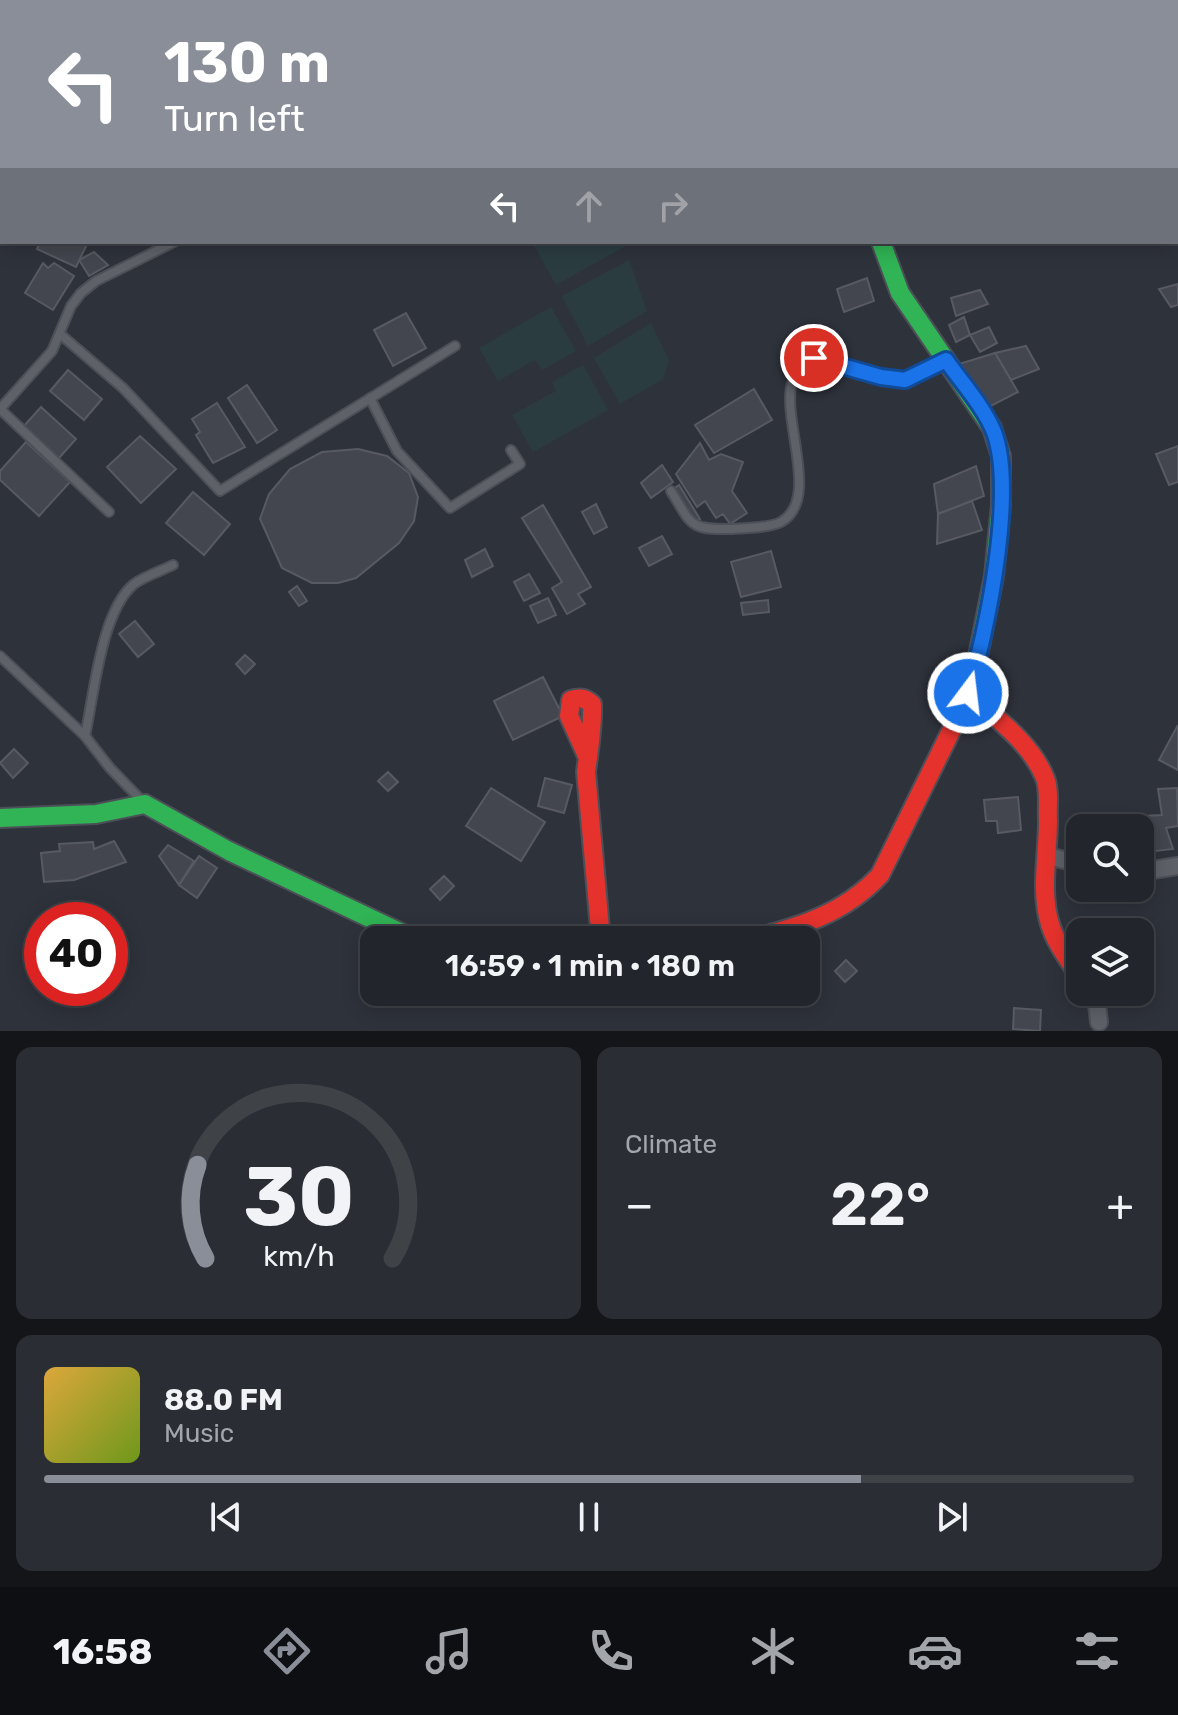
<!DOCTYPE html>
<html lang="en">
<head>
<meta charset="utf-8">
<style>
	:root { --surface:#22262c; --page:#2a2e34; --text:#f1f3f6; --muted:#a2a5a9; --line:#3f4348; --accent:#898e98 }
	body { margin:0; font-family:Rubik,sans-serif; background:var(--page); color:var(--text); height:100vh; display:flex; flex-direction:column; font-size:30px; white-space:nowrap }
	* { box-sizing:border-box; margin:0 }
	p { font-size:26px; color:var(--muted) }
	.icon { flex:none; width:44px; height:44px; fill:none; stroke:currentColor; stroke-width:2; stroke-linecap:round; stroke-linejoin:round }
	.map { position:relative; height:1031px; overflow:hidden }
	.details { display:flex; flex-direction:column; gap:16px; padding:16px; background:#131518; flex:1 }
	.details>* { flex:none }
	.hud { position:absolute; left:0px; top:0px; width:1178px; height:244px; box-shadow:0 4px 20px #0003,0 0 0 2px var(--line); background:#898e98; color:#fff; overflow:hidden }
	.fabs { position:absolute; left:1066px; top:814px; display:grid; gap:16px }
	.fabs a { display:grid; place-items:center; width:88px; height:88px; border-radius:16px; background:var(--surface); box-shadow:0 4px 20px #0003,0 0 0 2px var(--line); font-size:40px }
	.speed { position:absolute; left:24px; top:902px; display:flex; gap:16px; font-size:40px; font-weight:700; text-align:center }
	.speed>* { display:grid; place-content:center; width:104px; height:104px; border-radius:50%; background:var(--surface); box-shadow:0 4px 20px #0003,0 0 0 2px var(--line); line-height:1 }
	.speed .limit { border:12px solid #d22; background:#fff; color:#111 }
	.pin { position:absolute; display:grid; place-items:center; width:68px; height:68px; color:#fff; margin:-34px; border:4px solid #fff; border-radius:50%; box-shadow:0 2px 8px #0007 }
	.me { position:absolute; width:88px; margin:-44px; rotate:15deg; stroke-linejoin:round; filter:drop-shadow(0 0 6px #0008) }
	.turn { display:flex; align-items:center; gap:28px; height:168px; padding:0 32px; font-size:36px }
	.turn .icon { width:104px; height:104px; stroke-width:2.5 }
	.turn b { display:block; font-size:56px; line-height:68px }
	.lanes { display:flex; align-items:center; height:76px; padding:0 32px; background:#0003; justify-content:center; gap:40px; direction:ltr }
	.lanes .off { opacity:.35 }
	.big { font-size:60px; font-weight:600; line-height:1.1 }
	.details .widget { flex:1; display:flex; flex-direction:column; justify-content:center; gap:12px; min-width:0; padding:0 28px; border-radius:16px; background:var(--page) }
	.details .dial { align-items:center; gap:0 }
	.dial svg { height:208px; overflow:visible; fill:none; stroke:var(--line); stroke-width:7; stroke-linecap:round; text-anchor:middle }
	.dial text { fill:var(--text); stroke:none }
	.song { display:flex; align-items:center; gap:24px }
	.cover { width:96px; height:96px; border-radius:12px; background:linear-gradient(135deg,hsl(40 70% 55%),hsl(80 70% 35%)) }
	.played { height:8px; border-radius:4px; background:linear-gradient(90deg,var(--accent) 75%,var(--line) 75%) }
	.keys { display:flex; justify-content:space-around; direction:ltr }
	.heat { display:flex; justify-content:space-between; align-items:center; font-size:44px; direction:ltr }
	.details .tiles { flex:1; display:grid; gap:16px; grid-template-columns:1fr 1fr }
	.widget:last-child { grid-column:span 2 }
	.trip { position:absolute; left:360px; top:926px; width:460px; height:80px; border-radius:16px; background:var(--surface); box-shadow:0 4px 20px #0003,0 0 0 2px var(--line); font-weight:600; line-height:80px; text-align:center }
	.dock { display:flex; height:128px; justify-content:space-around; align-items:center; background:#0e0f12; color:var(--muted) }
	.dock .icon { width:56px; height:56px }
	.dock .active { color:var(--accent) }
	.dock b { font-size:36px; color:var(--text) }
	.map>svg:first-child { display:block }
	.green { fill:#2b3c40 }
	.building { fill:#43464e; stroke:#575a62; stroke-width:2 }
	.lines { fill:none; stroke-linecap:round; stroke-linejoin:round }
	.lane-casing { stroke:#4c4f57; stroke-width:12 }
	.street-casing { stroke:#4c4f57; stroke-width:20 }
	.fast-casing { stroke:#4c4f57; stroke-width:22 }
	.jam-casing { stroke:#4c4f57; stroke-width:22 }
	.lane { stroke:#5e6168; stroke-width:8 }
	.street { stroke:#5e6168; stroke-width:16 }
	.fast { stroke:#30b455; stroke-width:18 }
	.jam { stroke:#e5322d; stroke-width:18 }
	.route-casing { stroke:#114b97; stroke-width:20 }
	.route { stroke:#1a73e8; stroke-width:14 }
</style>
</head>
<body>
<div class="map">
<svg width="1178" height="1031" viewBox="0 0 1178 1031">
	<rect width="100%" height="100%" fill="#2e323b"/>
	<g class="green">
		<path d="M532,242h90l2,5 -68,38z"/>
		<path d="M629,260l18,51 -59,35 -26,-50z"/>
		<path d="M551,307l25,44 -34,19 -7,-10 -37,21 -19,-33z"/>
		<path d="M651,323l18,37 -6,19 -43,25 -26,-46z"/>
		<path d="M583,365l25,45 -75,42 -21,-37 44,-24 -4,-9z"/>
	</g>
	<g class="building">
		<path d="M40,242h48l-12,25 -39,-18z"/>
		<path d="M94,252l14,13 -19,11 -10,-16z"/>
		<path d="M43,263l5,5 6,-5 20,13 -21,34 -28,-17z"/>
		<path d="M867,278l7,23 -30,11 -7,-23z"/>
		<path d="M1178,284v21l-7,2 -12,-18z"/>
		<path d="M980,290l8,14 -32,12 -5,-18z"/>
		<path d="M406,313l20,35 -33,18 -19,-36z"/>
		<path d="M964,317l6,18 -14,7 -7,-17z"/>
		<path d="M989,327l8,16 -17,9 -10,-17z"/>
		<path d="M1026,346l13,23 -28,11 -16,-27z"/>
		<path d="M995,353l23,39 -33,17 -26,-45z"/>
		<path d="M68,370l34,29 -18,21 -34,-29z"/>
		<path d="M247,385l30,45 -20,13 -29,-45z"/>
		<path d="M754,389l18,31 -58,33 -19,-28z"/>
		<path d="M217,403l28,44 -32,16 -17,-28 4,-3 -8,-13z"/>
		<path d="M41,407l35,32 -17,19 -35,-32z"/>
		<path d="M140,436l36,33 -35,34 -34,-36z"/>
		<path d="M26,442l44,40 -31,34 -39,-36v-9z"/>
		<path d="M700,443l9,17 12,-6 22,8 -11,29 15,22 -17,11 -7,-10 -7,4 -11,-17 -8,6 -21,-33z"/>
		<path d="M1178,446v36l-9,3 -13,-31z"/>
		<path d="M358,449l29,7 22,17 9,24 -4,24 -15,22 -43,35 -18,5h-26l-30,-15 -22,-49 9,-25 21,-25 32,-17z"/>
		<path d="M662,465l11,17 -22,16 -10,-15z"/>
		<path d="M976,466l8,30 -46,18 -4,-30z"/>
		<path d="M679,485l21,34 -8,4 -20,-33z"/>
		<path d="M193,492l37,32 -26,31 -38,-32z"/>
		<path d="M972,501l10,29 -45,14 1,-30z"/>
		<path d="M596,504l11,23 -13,7 -12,-22z"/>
		<path d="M543,505l48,82 -13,7 7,10 -18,10 -15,-26 10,-6 -40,-64z"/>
		<path d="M662,536l10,18 -23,12 -10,-18z"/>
		<path d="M485,549l8,17 -21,11 -7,-17z"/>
		<path d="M771,551l10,36 -40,10 -10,-35z"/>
		<path d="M529,574l11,19 -16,8 -10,-19z"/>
		<path d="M297,586l10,15 -8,5 -10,-14z"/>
		<path d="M548,598l8,17 -18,8 -8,-17z"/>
		<path d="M768,600l1,12 -26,3 -2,-12z"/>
		<path d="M135,621l19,23 -16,13 -19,-23z"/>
		<path d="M245,655l10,9 -10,10 -9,-10z"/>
		<path d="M543,677l20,39 -50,24 -19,-39z"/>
		<path d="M1178,725v45l-19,-10z"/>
		<path d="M14,749l14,14 -15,15 -13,-15z"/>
		<path d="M388,772l10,10 -10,9 -10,-10z"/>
		<path d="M545,778l27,7 -8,28 -26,-7z"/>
		<path d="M491,788l54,34 -24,39 -55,-35z"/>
		<path d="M1177,788l1,38 -12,2 7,21 -26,3 -4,-36 19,-1 -4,-26z"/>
		<path d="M1018,797l3,33 -23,3 -1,-12h-11l-2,-21z"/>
		<path d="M114,841l12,21 -52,18 -30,2 -3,-29 19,-2 -1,-7 34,-2 1,7z"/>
		<path d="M168,845l26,16 -15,24 -20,-29z"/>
		<path d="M199,856l18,12 -20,30 -18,-13z"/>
		<path d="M444,876l10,10 -14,14 -10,-11z"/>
		<path d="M846,960l11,11 -12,11 -10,-11z"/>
		<path d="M1014,1008l27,2 -1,21 -27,-2z"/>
	</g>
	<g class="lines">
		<defs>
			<g id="lane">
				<path d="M482,0l1,2"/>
				<path d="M60,334l63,54 97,103 235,-145"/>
				<path d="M370,398l27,53 53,57 70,-44 -9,-14"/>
				<path d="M671,491c21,34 18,39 61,38 14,-1 37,-1 49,-7 41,-23 -2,-106 12,-142 4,-11 12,-16 21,-22l67,19 24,3 41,-19"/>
				<path d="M109,512l-109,-103 52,-58 19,-45 10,-13 15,-12 78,-39"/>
				<path d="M0,656l85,80 25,32 32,33"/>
				<path d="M85,736c9,-41 16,-125 49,-152 11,-8 27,-13 39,-19"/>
			</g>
			<g id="street">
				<path d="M828,2l7,-2"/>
				<path d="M1048,856l32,8"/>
				<path d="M1140,872l38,-6"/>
				<path d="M1090,992l7,12 2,18"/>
			</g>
			<g id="fast">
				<path d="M881,242l19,51 92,135 9,28v49l-7,71 -16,80"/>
				<path d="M0,818l96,-4 49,-10 84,47 187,89"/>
			</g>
			<g id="jam">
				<path d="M968,693c28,25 63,50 77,85 5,12 2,30 3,43 0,33 -8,71 2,103 6,20 19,36 30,53"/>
				<path d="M588,758l-19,-42 2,-16c9,-3 14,-2 21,4 1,23 -3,45 -6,68l15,168"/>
				<path d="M747,940c50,-12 97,-26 133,-65l73,-148 25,-71"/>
			</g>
		</defs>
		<use href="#lane" class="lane-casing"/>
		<use href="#street" class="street-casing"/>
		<use href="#fast" class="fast-casing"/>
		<use href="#jam" class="jam-casing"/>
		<use href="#lane" class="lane"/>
		<use href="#street" class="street"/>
		<use href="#fast" class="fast"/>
		<use href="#jam" class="jam"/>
	</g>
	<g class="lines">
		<defs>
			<path id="route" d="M814,358l67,19 24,3 41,-20c16,23 38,47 48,72 22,59 -7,201 -26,261"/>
		</defs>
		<use href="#route" class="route-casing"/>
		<use href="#route" class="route"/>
	</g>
</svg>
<div class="fabs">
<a><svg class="icon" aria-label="search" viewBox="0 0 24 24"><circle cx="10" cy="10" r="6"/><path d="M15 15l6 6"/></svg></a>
<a><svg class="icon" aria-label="layers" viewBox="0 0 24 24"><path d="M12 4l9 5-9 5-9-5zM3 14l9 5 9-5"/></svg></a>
</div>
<div class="speed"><div class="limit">40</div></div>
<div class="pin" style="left:814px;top:358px;background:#d93025"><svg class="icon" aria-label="arrive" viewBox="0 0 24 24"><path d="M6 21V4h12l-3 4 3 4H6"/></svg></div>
<svg class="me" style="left:968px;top:693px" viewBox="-20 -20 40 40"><circle r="17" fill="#1a73e8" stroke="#fff" stroke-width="3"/><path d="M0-11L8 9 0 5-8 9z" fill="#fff"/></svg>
<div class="trip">16:59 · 1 min · 180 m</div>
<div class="hud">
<div class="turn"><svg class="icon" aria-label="left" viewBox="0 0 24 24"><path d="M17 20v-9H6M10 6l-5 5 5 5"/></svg><div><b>130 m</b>Turn left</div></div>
<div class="lanes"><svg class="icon" aria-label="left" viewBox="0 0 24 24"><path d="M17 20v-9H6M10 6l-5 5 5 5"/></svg><svg class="icon off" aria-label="ahead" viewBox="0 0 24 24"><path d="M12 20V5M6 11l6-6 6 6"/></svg><svg class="icon off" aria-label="right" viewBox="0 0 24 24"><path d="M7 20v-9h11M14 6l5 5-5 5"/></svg></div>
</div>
</div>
<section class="details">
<div class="tiles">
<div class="widget dial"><svg viewBox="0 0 100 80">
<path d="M14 69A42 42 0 1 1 86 69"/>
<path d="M14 69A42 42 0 0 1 11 33" stroke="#898e98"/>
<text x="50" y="56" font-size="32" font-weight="700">30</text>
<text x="50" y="72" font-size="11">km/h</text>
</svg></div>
<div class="widget"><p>Climate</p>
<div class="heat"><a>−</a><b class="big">22°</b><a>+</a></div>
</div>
<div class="widget">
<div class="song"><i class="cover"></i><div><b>88.0 FM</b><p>Music</p></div></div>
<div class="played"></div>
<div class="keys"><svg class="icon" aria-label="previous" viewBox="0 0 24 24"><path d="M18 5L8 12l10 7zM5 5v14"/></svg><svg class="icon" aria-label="pause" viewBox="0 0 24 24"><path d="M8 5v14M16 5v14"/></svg><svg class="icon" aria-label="next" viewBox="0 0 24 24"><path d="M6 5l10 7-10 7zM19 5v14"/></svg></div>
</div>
</div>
</section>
<nav class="dock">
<b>16:58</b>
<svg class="icon active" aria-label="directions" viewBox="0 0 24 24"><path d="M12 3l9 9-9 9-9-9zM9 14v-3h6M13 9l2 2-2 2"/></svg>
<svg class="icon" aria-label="music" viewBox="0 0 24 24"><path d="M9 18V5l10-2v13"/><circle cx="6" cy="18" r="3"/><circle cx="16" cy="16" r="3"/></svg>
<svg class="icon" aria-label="phone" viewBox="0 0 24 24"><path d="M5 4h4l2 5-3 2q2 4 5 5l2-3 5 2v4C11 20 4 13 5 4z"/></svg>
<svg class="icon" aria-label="climate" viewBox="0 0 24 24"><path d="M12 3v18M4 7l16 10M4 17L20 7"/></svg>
<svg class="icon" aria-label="car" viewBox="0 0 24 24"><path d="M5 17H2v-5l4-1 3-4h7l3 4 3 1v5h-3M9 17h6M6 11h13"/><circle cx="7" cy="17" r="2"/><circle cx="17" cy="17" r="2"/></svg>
<svg class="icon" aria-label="filters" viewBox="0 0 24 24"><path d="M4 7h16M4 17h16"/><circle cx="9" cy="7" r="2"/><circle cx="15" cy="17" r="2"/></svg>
</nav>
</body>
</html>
